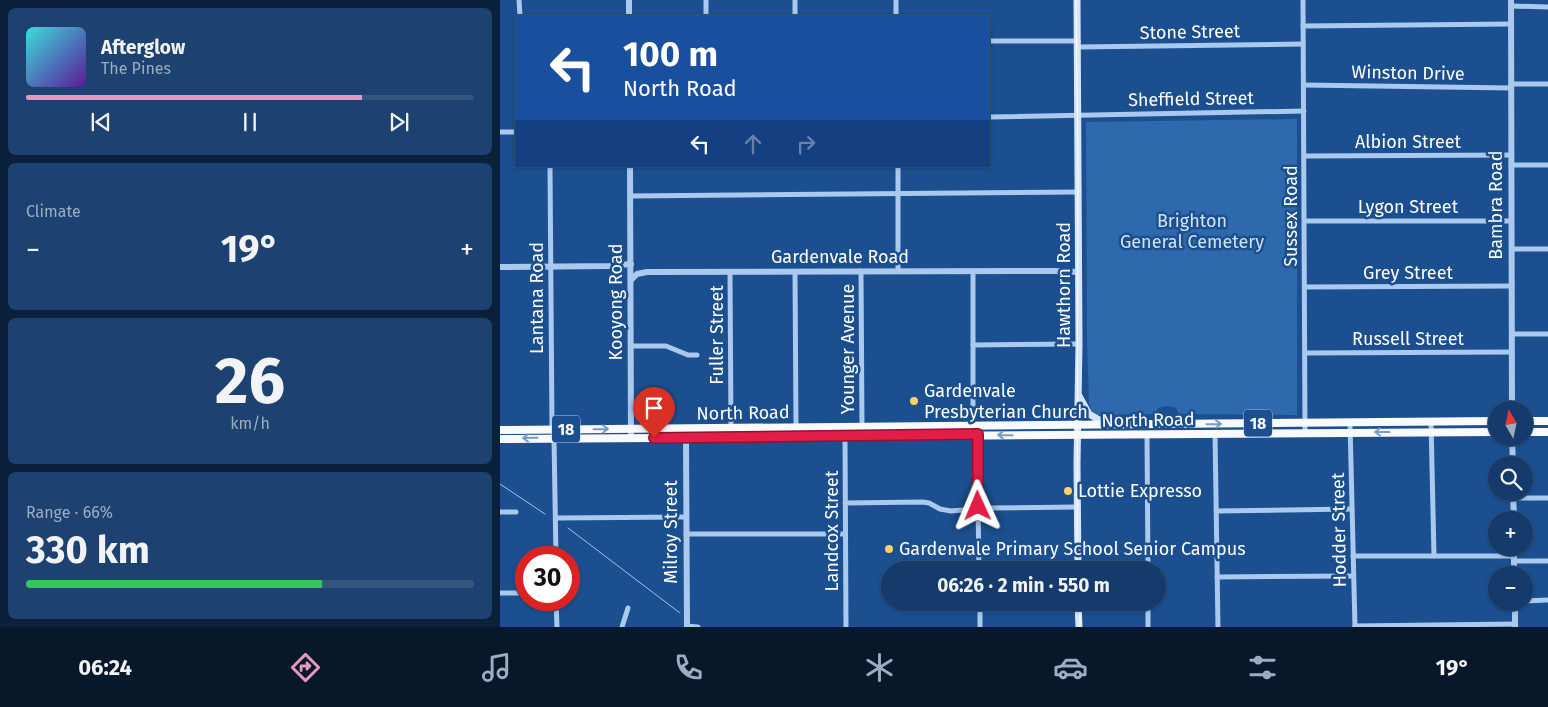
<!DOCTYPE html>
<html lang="en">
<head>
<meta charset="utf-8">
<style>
	:root { --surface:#143b6b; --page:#1d4271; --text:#f1f3f6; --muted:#9dadc1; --line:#33557e; --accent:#e797bd }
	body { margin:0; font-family:"Fira Sans",sans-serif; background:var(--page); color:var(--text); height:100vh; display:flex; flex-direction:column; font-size:19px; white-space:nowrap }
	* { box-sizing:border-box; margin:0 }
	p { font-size:16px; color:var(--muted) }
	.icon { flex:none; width:28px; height:28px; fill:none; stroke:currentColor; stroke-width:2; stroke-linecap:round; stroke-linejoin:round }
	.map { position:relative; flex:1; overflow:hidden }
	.details { display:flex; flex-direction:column; gap:8px; padding:8px; background:#0b203b; width:500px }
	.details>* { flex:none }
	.hud { position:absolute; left:15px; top:15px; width:475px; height:152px; border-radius:0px; box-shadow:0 1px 4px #0004,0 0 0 1px var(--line); background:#1a4fa0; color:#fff; overflow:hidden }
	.needle { width:32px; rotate:351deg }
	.fabs { position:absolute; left:988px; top:401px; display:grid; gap:10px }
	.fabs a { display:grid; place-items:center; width:45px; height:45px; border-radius:50%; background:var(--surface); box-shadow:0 1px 4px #0004,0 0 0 1px var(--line); font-size:25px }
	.speed { position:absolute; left:15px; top:546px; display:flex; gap:10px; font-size:25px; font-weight:700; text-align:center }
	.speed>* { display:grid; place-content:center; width:65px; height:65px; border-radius:50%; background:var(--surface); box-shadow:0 1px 4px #0004,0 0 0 1px var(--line); line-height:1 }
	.speed .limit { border:8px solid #d22; background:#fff; color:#111 }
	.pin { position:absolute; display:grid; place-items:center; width:42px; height:42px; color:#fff; margin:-51px -21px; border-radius:50% 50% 50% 0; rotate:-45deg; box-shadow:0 0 5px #0007 }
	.pin .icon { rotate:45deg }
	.me { position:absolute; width:55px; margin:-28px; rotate:359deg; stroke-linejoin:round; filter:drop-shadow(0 0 4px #0008) }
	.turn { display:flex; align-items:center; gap:18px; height:105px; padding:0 25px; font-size:22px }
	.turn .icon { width:65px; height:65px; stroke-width:2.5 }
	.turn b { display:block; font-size:35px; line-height:42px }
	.lanes { display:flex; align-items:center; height:48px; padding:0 25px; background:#0003; justify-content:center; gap:25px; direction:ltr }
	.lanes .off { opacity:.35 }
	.big { font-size:38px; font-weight:700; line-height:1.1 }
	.details .card { flex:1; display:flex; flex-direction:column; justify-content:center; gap:8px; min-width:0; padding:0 18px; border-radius:8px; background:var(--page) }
	.details .dial { align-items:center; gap:0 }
	.dial b { font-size:65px; line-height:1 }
	.song { display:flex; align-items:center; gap:15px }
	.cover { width:60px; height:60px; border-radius:8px; background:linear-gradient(135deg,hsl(180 70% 55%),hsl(270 70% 35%)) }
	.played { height:5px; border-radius:2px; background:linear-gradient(90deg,var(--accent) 75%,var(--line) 75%) }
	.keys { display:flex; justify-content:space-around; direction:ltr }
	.heat { display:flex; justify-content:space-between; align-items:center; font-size:28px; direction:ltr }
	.charge { height:8px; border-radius:4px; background:linear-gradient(90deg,#34c759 66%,var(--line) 0) }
	.trip { position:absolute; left:381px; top:561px; width:285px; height:50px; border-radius:25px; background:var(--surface); box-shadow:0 1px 4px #0004,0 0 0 1px var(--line); font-weight:700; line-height:50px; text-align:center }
	.menu { display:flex; height:80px; justify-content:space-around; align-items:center; background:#08182b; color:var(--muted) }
	.menu .icon { width:35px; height:35px }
	.menu .selected { color:var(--accent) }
	.menu b { font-size:22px; color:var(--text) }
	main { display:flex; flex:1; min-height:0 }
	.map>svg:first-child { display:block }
	.green { fill:#2e69ad }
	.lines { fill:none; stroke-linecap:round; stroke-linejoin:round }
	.stream { stroke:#9cc4f0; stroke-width:1 }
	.minor { stroke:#a9c9ee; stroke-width:5 }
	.tertiary { stroke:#a9c9ee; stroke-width:6 }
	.secondary { stroke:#d6e6fa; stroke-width:7 }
	.trunk { stroke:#f8faff; stroke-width:8 }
	.tram { stroke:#fff; stroke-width:1 }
	.oneway { stroke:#7e9cc1 }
	.route-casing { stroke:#92132f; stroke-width:12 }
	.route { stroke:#e11d48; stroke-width:9 }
	.poi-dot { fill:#ffd166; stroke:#1b4f8f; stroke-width:2 }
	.labels { text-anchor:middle; stroke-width:5; stroke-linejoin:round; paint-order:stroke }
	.shield { fill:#1b4f8f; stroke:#bbcadd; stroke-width:1 }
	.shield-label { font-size:16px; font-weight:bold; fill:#fff }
	.street-label { font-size:18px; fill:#fff; stroke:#1b4f8f }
	.park-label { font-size:18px; fill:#cfe3fa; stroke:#1b4f8f }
	.poi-label { font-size:18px; fill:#fff; stroke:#1b4f8f; text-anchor:start }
</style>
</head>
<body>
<main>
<section class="details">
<div class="card">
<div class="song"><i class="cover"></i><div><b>Afterglow</b><p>The Pines</p></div></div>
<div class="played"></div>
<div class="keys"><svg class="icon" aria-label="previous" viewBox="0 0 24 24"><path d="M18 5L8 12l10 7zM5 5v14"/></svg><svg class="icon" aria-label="pause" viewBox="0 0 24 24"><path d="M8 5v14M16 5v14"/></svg><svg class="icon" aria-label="next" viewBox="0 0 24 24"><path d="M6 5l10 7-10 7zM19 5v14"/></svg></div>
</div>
<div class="card"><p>Climate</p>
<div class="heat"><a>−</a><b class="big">19°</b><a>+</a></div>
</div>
<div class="card dial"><b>26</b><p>km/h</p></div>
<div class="card"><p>Range · 66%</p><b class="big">330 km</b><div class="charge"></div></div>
</section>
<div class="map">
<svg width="1048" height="627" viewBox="0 0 1048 627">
	<rect width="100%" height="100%" fill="#1b4f8f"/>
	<path class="green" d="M797,119v296l-118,-1 -3,-6 -8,-2 -10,2 -3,6 -57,1 -6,-4 -3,-7 -2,-64 -1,-218z"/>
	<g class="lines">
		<g class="stream">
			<path d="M0,484l45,30"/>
			<path d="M68,528l112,85"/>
		</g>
		<g class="minor">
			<path d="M19,0l1,16"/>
			<path d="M206,0v16"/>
			<path d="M295,0v16"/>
			<path d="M396,0v16"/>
			<path d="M803,0l2,433"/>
			<path d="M1011,6l37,1"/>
			<path d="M803,26l208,-2"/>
			<path d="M489,41h89"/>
			<path d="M578,47l225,-3"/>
			<path d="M1011,84h37"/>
			<path d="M804,85l207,3"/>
			<path d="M489,117l315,-6"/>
			<path d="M0,132h16"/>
			<path d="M805,156l206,-1"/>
			<path d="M1011,165h37"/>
			<path d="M50,166l2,263"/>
			<path d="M398,166v105"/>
			<path d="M130,196l449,-4"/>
			<path d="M805,221h206"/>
			<path d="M1012,249h36"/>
			<path d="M361,271l1,156"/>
			<path d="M473,271v156"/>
			<path d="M230,272l1,156"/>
			<path d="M295,272l1,155"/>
			<path d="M805,287l207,-1"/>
			<path d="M1012,334h36"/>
			<path d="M473,345l106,-1"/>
			<path d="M131,346h35l22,9h9"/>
			<path d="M805,353l207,-1"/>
			<path d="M931,422l3,134"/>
			<path d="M850,423l5,204"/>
			<path d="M715,433l3,194"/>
			<path d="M477,435l2,135"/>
			<path d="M647,435l1,135"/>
			<path d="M345,436l1,191"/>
			<path d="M54,438l2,120"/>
			<path d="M1013,498h35"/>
			<path d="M345,503l78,-1 6,1 11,6 11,2 35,-3 92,-1"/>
			<path d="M716,511l136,-2"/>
			<path d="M0,512h16"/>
			<path d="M56,518l130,-1"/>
			<path d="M186,534h159"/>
			<path d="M853,556h161"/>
			<path d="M1014,561h34"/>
			<path d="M717,577l136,-1"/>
			<path d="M0,593h26"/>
			<path d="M56,600l1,27"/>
			<path d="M1024,601l24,-1"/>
			<path d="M480,602v25"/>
			<path d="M648,602v25"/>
			<path d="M187,626l11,1"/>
			<path d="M855,626l160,-2"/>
			<path d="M122,627l6,-19"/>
		</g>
		<g class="tertiary">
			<path d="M129,0v16"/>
			<path d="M1011,0l1,410"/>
			<path d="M130,166l1,272"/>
			<path d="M0,267l109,-1 22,-2"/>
			<path d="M131,280l6,-6 10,-2 406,-1 26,1"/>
			<path d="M186,437l1,190"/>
			<path d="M1012,438l1,27"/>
			<path d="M1013,492l1,28"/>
			<path d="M1014,548v27"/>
			<path d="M1015,602v25"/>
		</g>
		<g class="secondary">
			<path d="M577,0l2,344 -2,120 1,106"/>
			<path d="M579,396l10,18 17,10"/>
			<path d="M578,602l1,25"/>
		</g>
		<g class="trunk">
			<path d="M1024,421h24"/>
			<path d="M0,430l996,-9"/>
			<path d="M1024,432h24"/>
			<path d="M0,439l996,-7"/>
		</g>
		<g class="tram">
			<path d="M576,0l2,158 -1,412"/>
			<path d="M580,602v25"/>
		</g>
	</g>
	<defs><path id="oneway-shaft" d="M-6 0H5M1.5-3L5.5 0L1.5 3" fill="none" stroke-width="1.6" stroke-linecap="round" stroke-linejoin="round" transform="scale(1.25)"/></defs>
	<g class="oneway">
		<use href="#oneway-shaft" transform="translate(714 424) rotate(-1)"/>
		<use href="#oneway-shaft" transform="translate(101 429) rotate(-1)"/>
		<use href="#oneway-shaft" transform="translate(882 432) rotate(-180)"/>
		<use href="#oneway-shaft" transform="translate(505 435) rotate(-179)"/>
		<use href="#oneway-shaft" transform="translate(30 438) rotate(179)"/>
	</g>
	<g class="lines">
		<defs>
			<path id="route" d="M154,438l324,-4v72"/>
		</defs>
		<use href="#route" class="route-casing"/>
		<use href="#route" class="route"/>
	</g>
	<g class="poi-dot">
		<circle cx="414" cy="401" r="5"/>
		<circle cx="568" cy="491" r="5"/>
		<circle cx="389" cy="549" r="5"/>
	</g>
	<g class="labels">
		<g class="shield">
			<rect x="744" y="409.5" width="28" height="27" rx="4"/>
			<rect x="52" y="415.5" width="28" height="27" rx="4"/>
		</g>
		<g class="shield-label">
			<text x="758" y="429">18</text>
			<text x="66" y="435">18</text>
		</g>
		<g class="street-label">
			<text transform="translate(690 32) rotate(-1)" y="6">Stone Street</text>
			<text transform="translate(908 73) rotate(1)" y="6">Winston Drive</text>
			<text transform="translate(691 99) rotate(-1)" y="6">Sheffield Street</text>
			<text x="908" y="148">Albion Street</text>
			<text transform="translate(996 205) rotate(-90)" y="6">Bambra Road</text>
			<text x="908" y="213">Lygon Street</text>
			<text transform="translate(791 216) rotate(-90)" y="6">Sussex Road</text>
			<text x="340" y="263">Gardenvale Road</text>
			<text x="908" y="279">Grey Street</text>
			<text transform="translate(564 285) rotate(-90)" y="6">Hawthorn Road</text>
			<text transform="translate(37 298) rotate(-90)" y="6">Lantana Road</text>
			<text transform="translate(116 302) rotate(-90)" y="6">Kooyong Road</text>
			<text transform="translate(217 335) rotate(-90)" y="6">Fuller Street</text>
			<text x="908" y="345">Russell Street</text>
			<text transform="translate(348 349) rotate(-90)" y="6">Younger Avenue</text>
			<text transform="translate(243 413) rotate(-1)" y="6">North Road</text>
			<text transform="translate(648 420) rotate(-1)" y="6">North Road</text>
			<text transform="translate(839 530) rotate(-91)" y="6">Hodder Street</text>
			<text transform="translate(332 531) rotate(-90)" y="6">Landcox Street</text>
			<text transform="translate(171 532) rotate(-90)" y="6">Milroy Street</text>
		</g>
		<g class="park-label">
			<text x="692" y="227">Brighton<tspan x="692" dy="21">General Cemetery</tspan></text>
		</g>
		<g class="poi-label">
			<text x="424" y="397">Gardenvale<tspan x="424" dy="21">Presbyterian Church</tspan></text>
			<text x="578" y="497">Lottie Expresso</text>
			<text x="399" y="555">Gardenvale Primary School Senior Campus</text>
		</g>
	</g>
</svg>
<div class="fabs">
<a><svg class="needle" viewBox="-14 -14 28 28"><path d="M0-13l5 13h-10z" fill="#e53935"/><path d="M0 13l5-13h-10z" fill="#9dadc1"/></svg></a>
<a><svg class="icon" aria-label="search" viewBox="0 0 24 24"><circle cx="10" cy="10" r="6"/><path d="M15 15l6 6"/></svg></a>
<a>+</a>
<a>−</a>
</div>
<div class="speed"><div class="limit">30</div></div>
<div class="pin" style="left:154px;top:438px;background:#d93025"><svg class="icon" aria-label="arrive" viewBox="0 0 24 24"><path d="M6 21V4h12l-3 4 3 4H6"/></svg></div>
<svg class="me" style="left:478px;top:506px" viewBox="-20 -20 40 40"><path d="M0-17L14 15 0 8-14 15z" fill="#e11d48" stroke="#fff" stroke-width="4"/></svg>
<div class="trip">06:26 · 2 min · 550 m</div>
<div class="hud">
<div class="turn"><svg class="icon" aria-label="left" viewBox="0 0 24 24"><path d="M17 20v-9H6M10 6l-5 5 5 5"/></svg><div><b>100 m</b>North Road</div></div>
<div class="lanes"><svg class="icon" aria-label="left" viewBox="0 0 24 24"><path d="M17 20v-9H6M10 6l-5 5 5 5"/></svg><svg class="icon off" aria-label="ahead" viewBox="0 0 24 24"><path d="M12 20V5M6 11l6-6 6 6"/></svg><svg class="icon off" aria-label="right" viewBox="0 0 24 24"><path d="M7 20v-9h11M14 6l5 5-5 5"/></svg></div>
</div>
</div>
</main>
<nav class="menu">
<b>06:24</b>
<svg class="icon selected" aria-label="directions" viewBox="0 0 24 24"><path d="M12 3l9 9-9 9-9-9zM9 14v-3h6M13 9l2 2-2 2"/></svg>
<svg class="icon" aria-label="music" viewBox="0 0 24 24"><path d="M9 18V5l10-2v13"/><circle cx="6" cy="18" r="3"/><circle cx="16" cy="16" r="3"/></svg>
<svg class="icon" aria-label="phone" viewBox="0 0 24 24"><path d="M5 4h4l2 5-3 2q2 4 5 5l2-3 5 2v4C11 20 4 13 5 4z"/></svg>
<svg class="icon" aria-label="climate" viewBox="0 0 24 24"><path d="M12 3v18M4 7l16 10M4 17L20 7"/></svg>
<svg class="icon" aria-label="car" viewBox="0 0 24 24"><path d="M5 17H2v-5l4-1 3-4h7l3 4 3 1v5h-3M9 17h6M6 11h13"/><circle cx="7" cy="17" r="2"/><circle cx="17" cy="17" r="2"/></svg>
<svg class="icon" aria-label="filters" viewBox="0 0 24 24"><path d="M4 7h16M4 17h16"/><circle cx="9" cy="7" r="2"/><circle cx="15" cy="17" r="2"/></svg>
<b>19°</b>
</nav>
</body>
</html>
